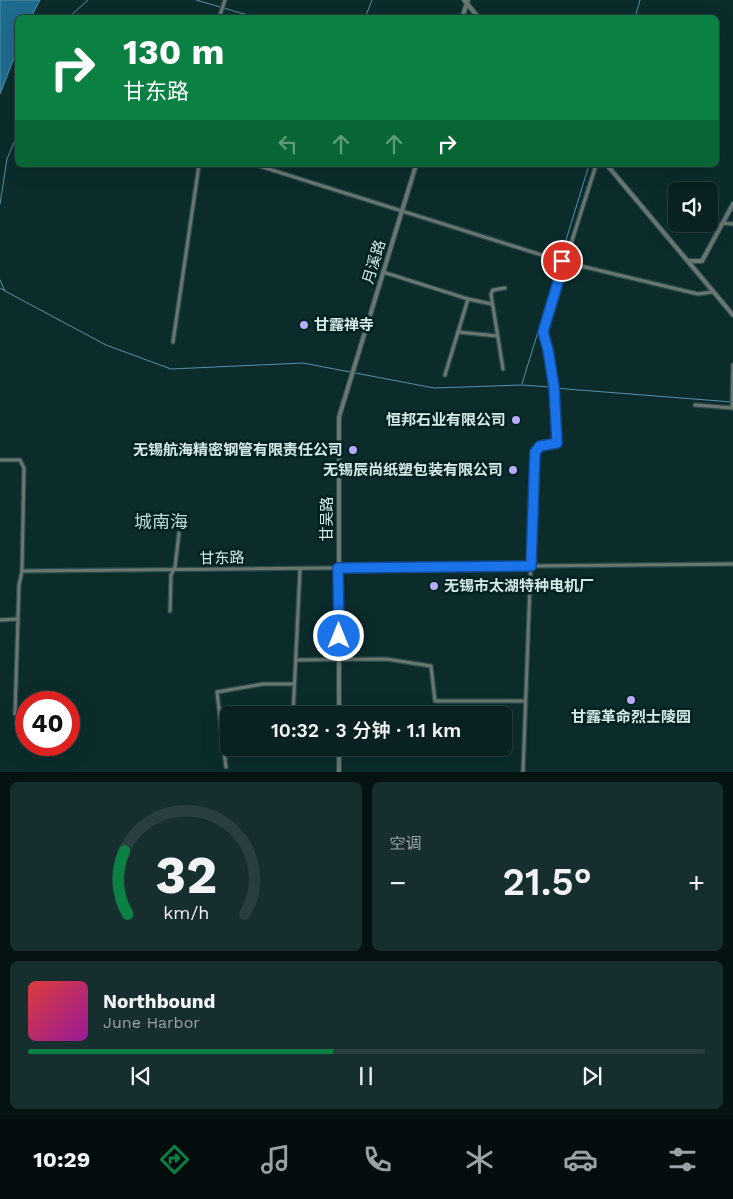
<!DOCTYPE html>
<html lang="zh">
<head>
<meta charset="utf-8">
<style>
	:root { --surface:#092121; --page:#172e2e; --text:#f1f3f6; --muted:#99a3a5; --line:#293e3f; --accent:#0b8043 }
	body { margin:0; font-family:"Work Sans","Noto Sans SC",sans-serif; background:var(--page); color:var(--text); height:100vh; display:flex; flex-direction:column; font-size:19px; white-space:nowrap }
	* { box-sizing:border-box; margin:0 }
	p { font-size:16px; color:var(--muted) }
	.icon { flex:none; width:28px; height:28px; fill:none; stroke:currentColor; stroke-width:2; stroke-linecap:round; stroke-linejoin:round }
	.map { position:relative; height:772px; overflow:hidden }
	.sheet { display:flex; flex-direction:column; gap:10px; padding:10px; background:#051212; flex:1 }
	.sheet>* { flex:none }
	.guide { position:absolute; left:15px; top:15px; width:704px; height:152px; border-radius:8px; box-shadow:0 5px 20px #0002,0 0 0 1px var(--line); background:#0b8043; color:#fff; overflow:hidden }
	.fabs { position:absolute; left:668px; top:182px; display:grid; gap:10px }
	.fabs a { display:grid; place-items:center; width:50px; height:50px; border-radius:8px; background:var(--surface); box-shadow:0 5px 20px #0002,0 0 0 1px var(--line); font-size:25px }
	.speed { position:absolute; left:15px; top:691px; display:flex; gap:10px; font-size:25px; font-weight:700; text-align:center }
	.speed>* { display:grid; place-content:center; width:65px; height:65px; border-radius:50%; background:var(--surface); box-shadow:0 5px 20px #0002,0 0 0 1px var(--line); line-height:1 }
	.speed .limit { border:8px solid #d22; background:#fff; color:#111 }
	.pin { position:absolute; display:grid; place-items:center; width:42px; height:42px; color:#fff; margin:-21px; border:2px solid #fff; border-radius:50%; box-shadow:0 1px 5px #0007 }
	.me { position:absolute; width:55px; margin:-28px; rotate:0deg; stroke-linejoin:round; filter:drop-shadow(0 0 4px #0008) }
	.turn { display:flex; align-items:center; gap:18px; height:105px; padding:0 25px; font-size:22px }
	.turn .icon { width:65px; height:65px; stroke-width:2.5 }
	.turn b { display:block; font-size:35px; line-height:42px }
	.lanes { display:flex; align-items:center; height:48px; padding:0 25px; background:#0003; justify-content:center; gap:25px; direction:ltr }
	.lanes .off { opacity:.35 }
	.big { font-size:38px; font-weight:600; line-height:1.1 }
	.sheet .widget { flex:1; display:flex; flex-direction:column; justify-content:center; gap:8px; min-width:0; padding:0 18px; border-radius:8px; background:var(--page) }
	.sheet .dial { align-items:center; gap:0 }
	.dial svg { height:130px; overflow:visible; fill:none; stroke:var(--line); stroke-width:7; stroke-linecap:round; text-anchor:middle }
	.dial text { fill:var(--text); stroke:none }
	.song { display:flex; align-items:center; gap:15px }
	.cover { width:60px; height:60px; border-radius:8px; background:linear-gradient(135deg,hsl(0 70% 55%),hsl(300 70% 35%)) }
	.played { height:5px; border-radius:2px; background:linear-gradient(90deg,var(--accent) 45%,var(--line) 45%) }
	.keys { display:flex; justify-content:space-around; direction:ltr }
	.heat { display:flex; justify-content:space-between; align-items:center; font-size:28px; direction:ltr }
	.sheet .tiles { flex:1; display:grid; gap:10px; grid-template-columns:1fr 1fr }
	.widget:last-child { grid-column:span 2 }
	.trip { position:absolute; left:220px; top:706px; width:292px; height:50px; border-radius:8px; background:var(--surface); box-shadow:0 5px 20px #0002,0 0 0 1px var(--line); font-weight:600; line-height:50px; text-align:center }
	.menu { display:flex; height:80px; justify-content:space-around; align-items:center; background:#040d0d; color:var(--muted) }
	.menu .icon { width:35px; height:35px }
	.menu .selected { color:var(--accent) }
	.menu b { font-size:22px; color:var(--text) }
	.map>svg:first-child { display:block }
	.water { fill:#1e6c8f; stroke:#5691aa }
	.lines { fill:none; stroke-linecap:round; stroke-linejoin:round }
	.stream { stroke:#5691aa; stroke-width:1 }
	.minor-casing { stroke:#2c4a4a; stroke-width:5.5 }
	.tertiary-casing { stroke:#2c4a4a; stroke-width:6 }
	.minor { stroke:#697672; stroke-width:3 }
	.tertiary { stroke:#697672; stroke-width:4 }
	.route-casing { stroke:#114b97; stroke-width:12 }
	.route { stroke:#1a73e8; stroke-width:9 }
	.poi-dot { fill:#b6acf8; stroke:#022222; stroke-width:2 }
	.labels { text-anchor:middle; stroke-width:5; stroke-linejoin:round; paint-order:stroke }
	.street-label { font-size:15px; fill:#d7e8e8; stroke:#022222 }
	.poi-label { font-size:15px; font-weight:bold; fill:#d7e8e8; stroke:#022222; text-anchor:end }
	.quarter-label { font-size:18px; fill:#b9dcdb; stroke:#022222 }
</style>
</head>
<body>
<div class="map">
<svg width="733" height="772" viewBox="0 0 733 772">
	<rect width="100%" height="100%" fill="#0c2c2c"/>
	<path class="water" d="M0,0h40l-9,17 -13,1 -1,32 -17,44z"/>
	<g class="lines">
		<g class="stream">
			<path d="M196,0l62,18"/>
			<path d="M68,18l20,-18"/>
			<path d="M365,18l7,-18"/>
			<path d="M635,18l5,-18"/>
			<path d="M0,204l7,-45 11,-26"/>
			<path d="M0,280l5,11 -5,-3"/>
			<path d="M5,291l101,54 65,24 132,-6 131,25 88,-3 28,2"/>
			<path d="M522,384l67,-219"/>
			<path d="M554,388l178,14"/>
		</g>
		<defs>
			<g id="minor">
				<path d="M219,18l6,-18"/>
				<path d="M256,165l308,97 134,32 15,-2"/>
				<path d="M723,223l10,1"/>
				<path d="M383,272l85,27 24,5"/>
				<path d="M458,332l39,4"/>
				<path d="M173,342l26,-177"/>
				<path d="M503,369l-12,-75 2,-4 12,-2"/>
				<path d="M445,375l23,-76"/>
				<path d="M695,405l38,3"/>
				<path d="M732,408l1,-43"/>
				<path d="M0,460h20l4,8 -2,103 -3,14 -4,129"/>
				<path d="M22,571l711,-7"/>
				<path d="M170,611l1,-36 4,-8 4,-34"/>
				<path d="M0,620l18,-1"/>
				<path d="M296,660l90,-1 45,7 4,35h90"/>
				<path d="M293,715l7,-145"/>
				<path d="M224,736l5,-1"/>
				<path d="M226,767l-9,-75 46,-8h31"/>
				<path d="M523,772l12,-320 5,-6 17,-3c-3,-38 -4,-74 -14,-111l53,-167"/>
			</g>
			<g id="tertiary">
				<path d="M464,0l15,18"/>
				<path d="M462,18l6,-18"/>
				<path d="M607,165l126,150"/>
				<path d="M689,261h13l31,-57"/>
				<path d="M339,715v-298l77,-252"/>
				<path d="M339,748v24"/>
			</g>
		</defs>
		<use href="#minor" class="minor-casing"/>
		<use href="#tertiary" class="tertiary-casing"/>
		<use href="#minor" class="minor"/>
		<use href="#tertiary" class="tertiary"/>
	</g>
	<g class="lines">
		<defs>
			<path id="route" d="M339,636l-1,-68 193,-2 4,-114 5,-6 17,-3 -3,-56 -6,-37 -5,-18 21,-70 -2,-1"/>
		</defs>
		<use href="#route" class="route-casing"/>
		<use href="#route" class="route"/>
	</g>
	<g class="poi-dot">
		<circle cx="304" cy="325" r="5"/>
		<circle cx="516" cy="420" r="5"/>
		<circle cx="353" cy="450" r="5"/>
		<circle cx="513" cy="470" r="5"/>
		<circle cx="434" cy="586" r="5"/>
		<circle cx="631" cy="700" r="5"/>
	</g>
	<g class="labels">
		<g class="street-label">
			<text transform="translate(374 262) rotate(-73)" y="5">月溪路</text>
			<text transform="translate(327 519) rotate(-90)" y="5">甘吴路</text>
			<text transform="translate(222 558) rotate(-1)" y="5">甘东路</text>
		</g>
		<g class="poi-label">
			<text x="314" y="330" text-anchor="start">甘露禅寺</text>
			<text x="506" y="425">恒邦石业有限公司</text>
			<text x="343" y="455">无锡航海精密钢管有限责任公司</text>
			<text x="503" y="475">无锡辰尚纸塑包装有限公司</text>
			<text x="444" y="591" text-anchor="start">无锡市太湖特种电机厂</text>
			<text x="631" y="722" text-anchor="middle">甘露革命烈士陵园</text>
		</g>
		<g class="quarter-label">
			<text x="161" y="528">城南海</text>
		</g>
	</g>
</svg>
<div class="fabs">
<a><svg class="icon" aria-label="sound" viewBox="0 0 24 24"><path d="M4 9h4l5-4v14l-5-4H4zM17 9q2 3 0 6"/></svg></a>
</div>
<div class="speed"><div class="limit">40</div></div>
<div class="pin" style="left:562px;top:261px;background:#d93025"><svg class="icon" aria-label="arrive" viewBox="0 0 24 24"><path d="M6 21V4h12l-3 4 3 4H6"/></svg></div>
<svg class="me" style="left:339px;top:636px" viewBox="-20 -20 40 40"><circle r="17" fill="#1a73e8" stroke="#fff" stroke-width="3"/><path d="M0-11L8 9 0 5-8 9z" fill="#fff"/></svg>
<div class="trip">10:32 · 3 分钟 · 1.1 km</div>
<div class="guide">
<div class="turn"><svg class="icon" aria-label="right" viewBox="0 0 24 24"><path d="M7 20v-9h11M14 6l5 5-5 5"/></svg><div><b>130 m</b>甘东路</div></div>
<div class="lanes"><svg class="icon off" aria-label="left" viewBox="0 0 24 24"><path d="M17 20v-9H6M10 6l-5 5 5 5"/></svg><svg class="icon off" aria-label="ahead" viewBox="0 0 24 24"><path d="M12 20V5M6 11l6-6 6 6"/></svg><svg class="icon off" aria-label="ahead" viewBox="0 0 24 24"><path d="M12 20V5M6 11l6-6 6 6"/></svg><svg class="icon" aria-label="right" viewBox="0 0 24 24"><path d="M7 20v-9h11M14 6l5 5-5 5"/></svg></div>
</div>
</div>
<section class="sheet">
<div class="tiles">
<div class="widget dial"><svg viewBox="0 0 100 80">
<path d="M14 69A42 42 0 1 1 86 69"/>
<path d="M14 69A42 42 0 0 1 12 30" stroke="#0b8043"/>
<text x="50" y="56" font-size="32" font-weight="700">32</text>
<text x="50" y="72" font-size="11">km/h</text>
</svg></div>
<div class="widget"><p>空调</p>
<div class="heat"><a>−</a><b class="big">21.5°</b><a>+</a></div>
</div>
<div class="widget">
<div class="song"><i class="cover"></i><div><b>Northbound</b><p>June Harbor</p></div></div>
<div class="played"></div>
<div class="keys"><svg class="icon" aria-label="previous" viewBox="0 0 24 24"><path d="M18 5L8 12l10 7zM5 5v14"/></svg><svg class="icon" aria-label="pause" viewBox="0 0 24 24"><path d="M8 5v14M16 5v14"/></svg><svg class="icon" aria-label="next" viewBox="0 0 24 24"><path d="M6 5l10 7-10 7zM19 5v14"/></svg></div>
</div>
</div>
</section>
<nav class="menu">
<b>10:29</b>
<svg class="icon selected" aria-label="directions" viewBox="0 0 24 24"><path d="M12 3l9 9-9 9-9-9zM9 14v-3h6M13 9l2 2-2 2"/></svg>
<svg class="icon" aria-label="music" viewBox="0 0 24 24"><path d="M9 18V5l10-2v13"/><circle cx="6" cy="18" r="3"/><circle cx="16" cy="16" r="3"/></svg>
<svg class="icon" aria-label="phone" viewBox="0 0 24 24"><path d="M5 4h4l2 5-3 2q2 4 5 5l2-3 5 2v4C11 20 4 13 5 4z"/></svg>
<svg class="icon" aria-label="climate" viewBox="0 0 24 24"><path d="M12 3v18M4 7l16 10M4 17L20 7"/></svg>
<svg class="icon" aria-label="car" viewBox="0 0 24 24"><path d="M5 17H2v-5l4-1 3-4h7l3 4 3 1v5h-3M9 17h6M6 11h13"/><circle cx="7" cy="17" r="2"/><circle cx="17" cy="17" r="2"/></svg>
<svg class="icon" aria-label="filters" viewBox="0 0 24 24"><path d="M4 7h16M4 17h16"/><circle cx="9" cy="7" r="2"/><circle cx="15" cy="17" r="2"/></svg>
</nav>
</body>
</html>
